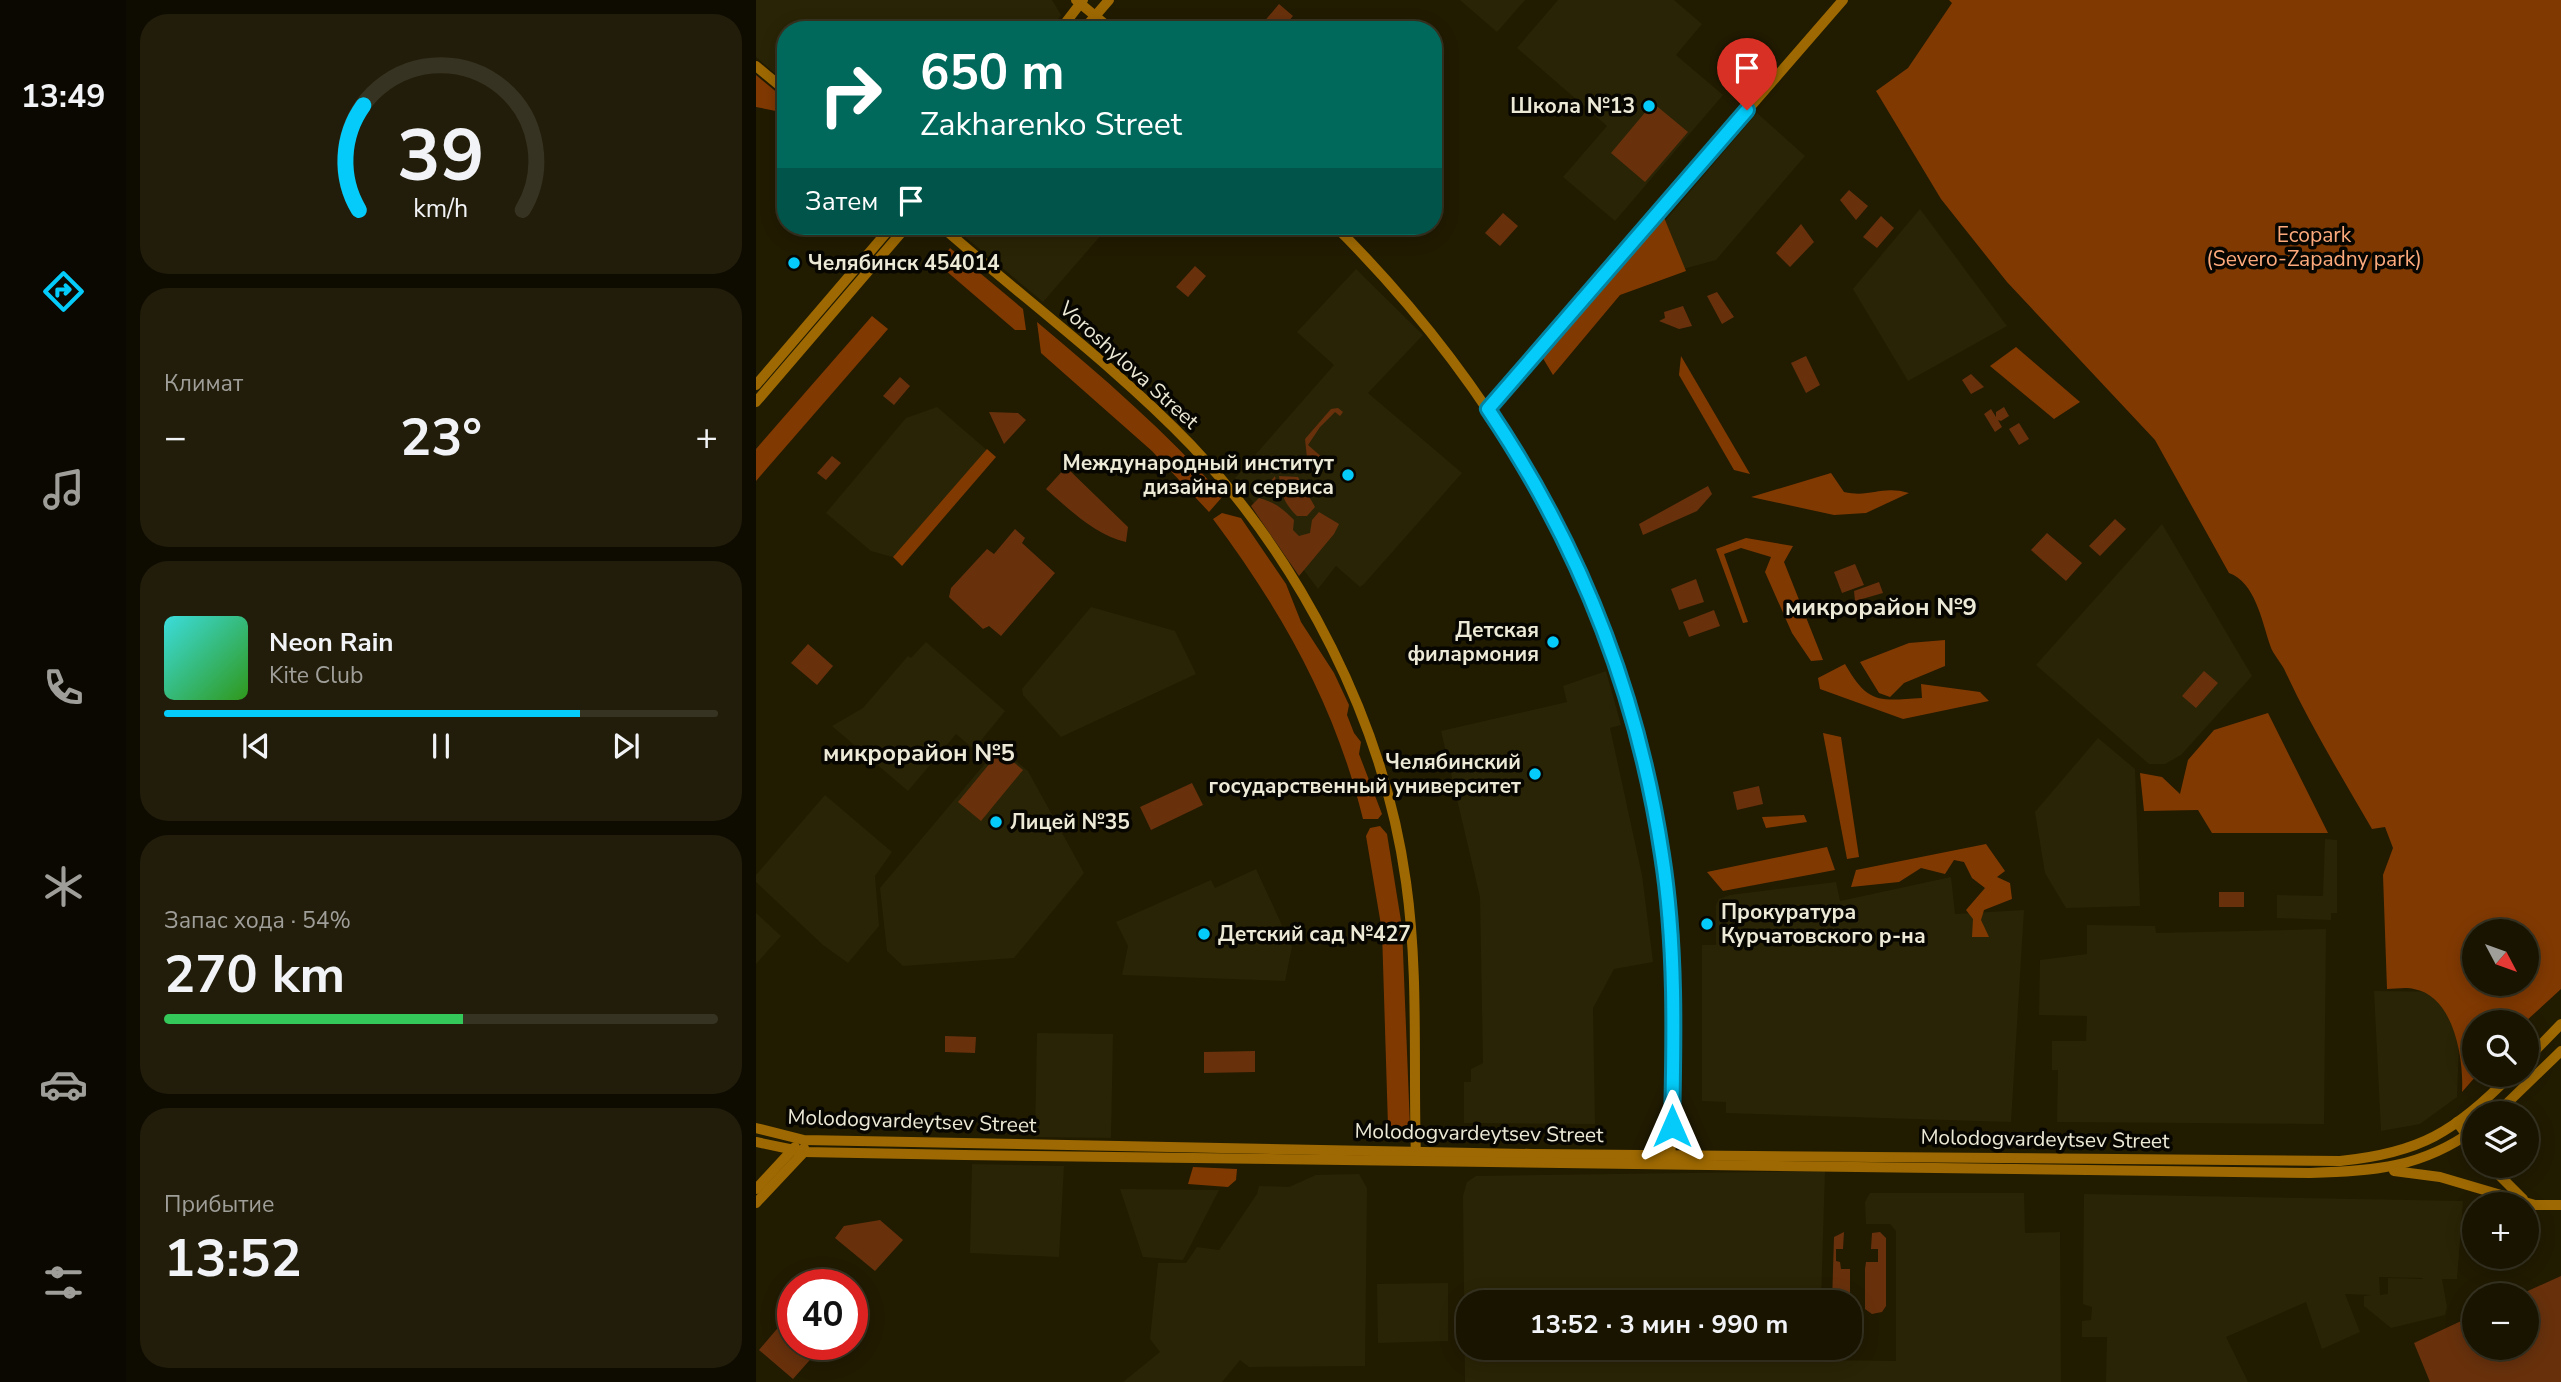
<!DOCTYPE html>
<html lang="ru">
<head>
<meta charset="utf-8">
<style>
	:root { --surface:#191400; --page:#221d0a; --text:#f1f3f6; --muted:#9f9e99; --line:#373322; --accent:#04cbf9 }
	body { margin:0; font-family:"Nunito Sans",sans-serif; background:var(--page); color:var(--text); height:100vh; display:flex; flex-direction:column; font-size:26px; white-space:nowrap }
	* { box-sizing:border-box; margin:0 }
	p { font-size:23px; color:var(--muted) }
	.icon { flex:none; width:38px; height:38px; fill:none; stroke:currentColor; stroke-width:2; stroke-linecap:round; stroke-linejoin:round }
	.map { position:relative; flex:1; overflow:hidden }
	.side { display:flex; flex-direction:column; gap:14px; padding:14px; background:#0e0b00; width:630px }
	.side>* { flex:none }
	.top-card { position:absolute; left:21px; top:21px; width:665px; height:214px; border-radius:28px; box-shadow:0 4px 18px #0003,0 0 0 2px var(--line); background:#00695c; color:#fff; overflow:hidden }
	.needle { width:46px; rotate:131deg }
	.fabs { position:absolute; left:1706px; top:919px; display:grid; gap:14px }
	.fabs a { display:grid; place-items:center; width:77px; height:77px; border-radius:50%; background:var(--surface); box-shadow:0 4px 18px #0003,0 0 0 2px var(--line); font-size:35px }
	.speed { position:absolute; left:21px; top:1269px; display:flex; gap:14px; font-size:35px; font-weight:700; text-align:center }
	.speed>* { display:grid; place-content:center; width:91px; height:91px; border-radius:50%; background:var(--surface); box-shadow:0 4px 18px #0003,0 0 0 2px var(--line); line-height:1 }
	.speed .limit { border:10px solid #d22; background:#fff; color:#111 }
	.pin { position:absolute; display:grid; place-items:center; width:60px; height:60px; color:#fff; margin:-72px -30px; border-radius:50% 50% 50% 0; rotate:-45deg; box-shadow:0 0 7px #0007 }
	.pin .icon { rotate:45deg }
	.me { position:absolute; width:77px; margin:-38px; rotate:0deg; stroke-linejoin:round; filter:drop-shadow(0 0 5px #0008) }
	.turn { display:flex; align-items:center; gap:24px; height:147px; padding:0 28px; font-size:32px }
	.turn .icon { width:91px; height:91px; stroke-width:2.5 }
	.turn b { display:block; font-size:49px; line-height:60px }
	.then { display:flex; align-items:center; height:66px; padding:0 28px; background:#0003; gap:14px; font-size:26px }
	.big { font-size:52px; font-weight:700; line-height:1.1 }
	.side .tile { flex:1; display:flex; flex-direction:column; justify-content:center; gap:10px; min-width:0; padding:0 24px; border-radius:28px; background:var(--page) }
	.side .dial { align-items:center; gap:0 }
	.dial svg { height:182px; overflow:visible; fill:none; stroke:var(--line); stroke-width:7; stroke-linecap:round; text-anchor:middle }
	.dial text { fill:var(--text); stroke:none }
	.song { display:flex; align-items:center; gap:21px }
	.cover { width:84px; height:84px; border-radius:10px; background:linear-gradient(135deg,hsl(180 70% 55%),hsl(110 70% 35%)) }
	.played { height:7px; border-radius:4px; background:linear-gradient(90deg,var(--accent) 75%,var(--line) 75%) }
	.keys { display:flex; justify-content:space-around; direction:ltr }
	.heat { display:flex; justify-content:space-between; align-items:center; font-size:38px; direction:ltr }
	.charge { height:10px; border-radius:5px; background:linear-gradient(90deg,#34c759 54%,var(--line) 0) }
	.trip { position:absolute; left:700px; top:1290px; width:406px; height:70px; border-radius:28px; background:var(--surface); box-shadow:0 4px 18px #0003,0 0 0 2px var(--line); font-weight:700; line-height:70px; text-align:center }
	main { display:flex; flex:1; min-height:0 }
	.dock { display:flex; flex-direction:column; width:126px; justify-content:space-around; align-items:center; background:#0a0800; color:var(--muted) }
	.dock .icon { width:49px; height:49px }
	.dock .on { color:var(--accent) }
	.dock b { font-size:32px; color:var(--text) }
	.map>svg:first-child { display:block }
	.built { fill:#2a2406; fill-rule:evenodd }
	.green { fill:#68310c }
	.forest { fill:#813902; fill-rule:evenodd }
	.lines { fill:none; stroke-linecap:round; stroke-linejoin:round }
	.secondary { stroke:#9e6902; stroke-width:10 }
	.route-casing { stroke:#0384a2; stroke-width:18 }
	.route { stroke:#04cbf9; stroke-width:12 }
	.poi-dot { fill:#04cbf9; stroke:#080600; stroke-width:2.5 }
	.labels { text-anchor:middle; stroke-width:7; stroke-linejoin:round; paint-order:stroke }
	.poi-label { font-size:21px; font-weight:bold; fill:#ece9d6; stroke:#080600; text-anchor:end }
	.park-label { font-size:21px; fill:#fdaa7c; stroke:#080600 }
	.street-label { font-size:21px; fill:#ece9d6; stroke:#080600 }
	.quarter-label { font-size:24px; font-weight:bold; fill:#ece9d6; stroke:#080600 }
</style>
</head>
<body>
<main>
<nav class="dock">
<b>13:49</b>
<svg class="icon on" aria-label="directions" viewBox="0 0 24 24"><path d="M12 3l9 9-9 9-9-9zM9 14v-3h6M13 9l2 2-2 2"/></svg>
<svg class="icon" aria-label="music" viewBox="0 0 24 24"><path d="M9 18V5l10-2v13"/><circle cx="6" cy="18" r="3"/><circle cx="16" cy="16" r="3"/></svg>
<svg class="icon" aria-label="phone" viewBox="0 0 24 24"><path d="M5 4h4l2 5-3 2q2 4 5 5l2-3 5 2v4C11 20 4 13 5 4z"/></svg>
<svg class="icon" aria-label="climate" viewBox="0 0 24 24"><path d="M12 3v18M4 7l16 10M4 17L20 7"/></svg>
<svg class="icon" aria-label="car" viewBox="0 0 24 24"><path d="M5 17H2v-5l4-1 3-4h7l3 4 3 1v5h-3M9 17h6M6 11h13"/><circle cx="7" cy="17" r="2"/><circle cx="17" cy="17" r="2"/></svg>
<svg class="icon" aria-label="filters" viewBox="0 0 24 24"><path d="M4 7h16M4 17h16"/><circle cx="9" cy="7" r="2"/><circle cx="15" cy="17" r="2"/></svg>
</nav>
<section class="side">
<div class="tile dial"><svg viewBox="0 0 100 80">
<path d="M14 69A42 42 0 1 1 86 69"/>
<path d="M14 69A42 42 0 0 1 16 23" stroke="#04cbf9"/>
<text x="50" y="56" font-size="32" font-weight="700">39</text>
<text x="50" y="72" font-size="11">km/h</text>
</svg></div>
<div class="tile"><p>Климат</p>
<div class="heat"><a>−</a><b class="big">23°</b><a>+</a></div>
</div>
<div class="tile">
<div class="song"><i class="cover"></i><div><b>Neon Rain</b><p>Kite Club</p></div></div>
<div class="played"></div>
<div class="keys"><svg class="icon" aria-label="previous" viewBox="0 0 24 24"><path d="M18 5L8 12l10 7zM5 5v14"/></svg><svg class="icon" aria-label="pause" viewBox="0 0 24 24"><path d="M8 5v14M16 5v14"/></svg><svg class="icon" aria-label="next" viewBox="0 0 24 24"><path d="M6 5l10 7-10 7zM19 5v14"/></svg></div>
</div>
<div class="tile"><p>Запас хода · 54%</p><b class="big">270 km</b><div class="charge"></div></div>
<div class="tile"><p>Прибытие</p><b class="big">13:52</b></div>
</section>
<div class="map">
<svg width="1805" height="1382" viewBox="0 0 1805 1382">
	<rect width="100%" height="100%" fill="#211b00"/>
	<g class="built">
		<path d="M0,0h296l9,15 -10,15h-265v53l-30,-26z"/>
		<path d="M704,0h65l-28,32z"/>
		<path d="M802,0h116l28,24 -26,31 47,40 -108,126 -52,-44 44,-51 -90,-78z"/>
		<path d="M1001,113l48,43 -89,104 -110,30z"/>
		<path d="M1164,209l87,117 -99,55 -55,-92z"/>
		<path d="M196,226h157l-66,76z"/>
		<path d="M600,269l67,66 -55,58 94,80 -98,111 -4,3 -24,-21 -18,23 -83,-111 99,-113 -37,-33z"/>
		<path d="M181,407l51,44 -92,107 -25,-7 -45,-38 80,-95z"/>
		<path d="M1406,524l90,152 -71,79 -16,9h-16l-113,-99z"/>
		<path d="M335,607l84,24 21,43 -135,63 -38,-42 -1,-6z"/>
		<path d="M170,642l79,69 -31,38 -18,-15 -48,57 -76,-65 31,-18 45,-52 3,2z"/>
		<path d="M850,671l15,54 -11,3 32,147 11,87 -39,7 -21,39 2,116 -131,-1v-41h7v-13l12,-6 -3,-166 -39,-166 126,-29 -4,-16z"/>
		<path d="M1342,738l37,31 5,137 -74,2 -21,-35 -10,-61z"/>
		<path d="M243,747l29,24 56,102 -70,85 -111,8 -16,-15 -7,-63z"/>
		<path d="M69,795l67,57 -17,24 4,50 -31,37 -25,-18 -67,-63v-7z"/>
		<path d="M1569,839l12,1v73h-6v7l-54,-2v-23l46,1z"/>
		<path d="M500,869l36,78 -7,34 -163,-6 6,-29 -12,-24 95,-42 4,8z"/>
		<path d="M1195,877l4,37 69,-4 -13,212 -285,-9v-11l-24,-1v-156h14v-40l3,-6 11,-4 106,-13 4,19z"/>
		<path d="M0,913l25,23 -25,28z"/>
		<path d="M1331,925l68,1 1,7 170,-4 -2,195 -267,-2 1,-52h-6v-29h34l1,-25 -48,-1 1,-55 47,-6z"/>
		<path d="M1618,991l87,1 -4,105 -37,27 -39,7z"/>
		<path d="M281,1033l76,1 -2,104 -76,-1z"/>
		<path d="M216,1164l92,2 -5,91 -89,-4z"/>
		<path d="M1069,1171l-4,131h-353v46h352v12l76,1v-130l-6,-7h-24l-1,-22 5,-9h154l1,40 35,-1 1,150h-596l-2,-186 4,-14 9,-6z"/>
		<path d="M603,1174l8,14 -2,178 -116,1 -9,-7 -18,22h-99l37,-30 -10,-13 8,-76h28l11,-16 22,3 38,-56 2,-8 30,1 27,-12z"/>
		<path d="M364,1189l99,1 -36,70 -40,-3z"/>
		<path d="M1328,1194l379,7 -6,78h-15l5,28 -2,8 -54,13 -27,-22v-10l8,-1 -27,-1 15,38 -38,17 -16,-47 -80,35 22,45h-142l1,-45h-25v-16l9,-1 1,-13 -9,-3zM1623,1277l43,1 1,1 -35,-1v16l-8,1z"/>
		<path d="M692,1283v58l-70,2 -1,-59z"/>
	</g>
	<g class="green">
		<path d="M523,4l14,12 -12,14h-24z"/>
		<path d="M897,103l35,29 -43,50 -34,-29z"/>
		<path d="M1093,190l19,16 -12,14 -16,-20z"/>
		<path d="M747,213l15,13 -18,20 -15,-13z"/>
		<path d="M1125,216l13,12 -17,20 -14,-11z"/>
		<path d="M1045,224l13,18 -24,25 -14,-14z"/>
		<path d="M439,266l11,10 -18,21 -12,-10z"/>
		<path d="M961,292l17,25 -12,7 -15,-28z"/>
		<path d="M927,306l9,20 -13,3 -20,-8 6,-3 -1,-6z"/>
		<path d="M1050,356l14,29 -14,8 -15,-30z"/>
		<path d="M1215,374l13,13 -13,7 -9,-14z"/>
		<path d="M144,377l10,9 -16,19 -11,-9z"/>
		<path d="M1248,407l5,9 -8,5 -3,-1 4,7 -7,5 -11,-18 7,-5 5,8v-5z"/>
		<path d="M582,408l5,4 -3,4 -5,-4 -15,15 -12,18 16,14 -12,11 -4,-3 -3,-28 26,-30z"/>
		<path d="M233,412l29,1 8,7 -22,24z"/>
		<path d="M1263,423l10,16 -10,6 -10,-16z"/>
		<path d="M76,456l9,7 -15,17 -9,-7z"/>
		<path d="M310,467l62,60 -2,15c-31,-7 -56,-32 -80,-53z"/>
		<path d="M519,476l3,21 -18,-3z"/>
		<path d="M523,476l19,1 17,30 -8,9h-10c-13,-13 -16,-21 -18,-40z"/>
		<path d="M952,486l4,8 -15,17 -54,24 -4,-11z"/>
		<path d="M503,498c15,4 23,10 35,22l-1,10 6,6 11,-3 2,-13 7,-8 20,12 -5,10 -35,42 -48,-70z"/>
		<path d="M1359,519l11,10 -26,27 -11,-10z"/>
		<path d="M259,529l10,9 -3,5 33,30 -54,63 -12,-10 -6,3 -34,-32 2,-9 36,-39 7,5z"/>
		<path d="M1291,533l35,30 -16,18 -35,-31z"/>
		<path d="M1099,564l9,21 -22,8 -8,-21z"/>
		<path d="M940,579l8,23 -25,8 -8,-21z"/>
		<path d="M1123,582l4,11 -28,8 -1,-10z"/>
		<path d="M958,610l6,16 -31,11 -6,-15z"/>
		<path d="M52,644l25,22 -16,19 -26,-22z"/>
		<path d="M1448,671l14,12 -22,25 -14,-12z"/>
		<path d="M244,751l23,19 -42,51 -23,-19z"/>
		<path d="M436,783l11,22 -52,25 -11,-23z"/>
		<path d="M1003,786l4,18 -26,6 -4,-18z"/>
		<rect x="1463" y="892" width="25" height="15"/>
		<path d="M189,1036l31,1 -1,16 -30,-1z"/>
		<path d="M499,1051v21l-51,1v-21z"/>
		<path d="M124,1220l23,20 -28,31 -40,-33 9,-12z"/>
		<path d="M1088,1232l-1,17h-7v12l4,1 1,7h9v33h-18l2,-65z"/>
		<path d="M1124,1232l6,6v68l-4,6 -10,2 -7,-5v-40l1,-7h12v-13h-7l1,-16z"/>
		<path d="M1805,1276v106h-131l-16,-39 60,-28v33h53v-53h-8z"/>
		<path d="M37,1310v34h31l-31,35 -34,-29z"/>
	</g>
	<g class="forest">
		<path d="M1193,0h612v989l-36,33h-51l3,53 -15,17c2,-33 -8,-96 -48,-103 -8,-2 -19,0 -27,0l-4,-114 10,-27 -8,-21 -13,2c-30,-52 -61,-102 -86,-156 -4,-10 -13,-18 -16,-28 -8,-24 -15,-63 -41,-72l-74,-133 -148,-158 -66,-83 -65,-108 32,-23 44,-65zM1718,931h53v53h-53z"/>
		<path d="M0,75l30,25v13l-30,-6z"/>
		<path d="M907,215l23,56 -66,24 -67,80 -12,-20z"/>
		<path d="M194,248l73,61 3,21h-11l-77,-66z"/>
		<path d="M116,316l16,13 -132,152v-32z"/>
		<path d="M281,322c66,55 129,110 186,174l-14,16 -57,-61 -111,-98z"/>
		<path d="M1260,347l64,55 -26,17 -64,-53z"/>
		<path d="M925,356l69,118 -16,-4 -55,-95z"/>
		<path d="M231,449l9,8 -94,109 -9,-9z"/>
		<path d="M1075,473l13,19c27,6 37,-7 65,1l-43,20 -32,2 -83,-18z"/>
		<path d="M466,513l19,5 45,66 15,38 33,51 15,32 -2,10 7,18 7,9 -2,12 23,60 -4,5h-15c-28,-114 -80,-206 -150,-300z"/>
		<path d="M990,538l47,8 -9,16 39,98 -12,1 -19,-28 -27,-61 6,-15 -30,-9 -17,6 24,68 -5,1 -27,-74z"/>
		<path d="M1189,640v26l-41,17 -14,14 -11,-4 -19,-31 49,-19z"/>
		<path d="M1089,664c23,40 33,37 77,34l-1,-14 59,8 9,9 -86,18 -83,-30 -2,-11z"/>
		<path d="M1512,713l60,120h-116l-14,-23 -54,1 -4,-38 22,4 18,17 8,-34 26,-30z"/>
		<path d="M1067,733l18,4 18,120 -12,2z"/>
		<path d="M1048,815l3,7 -41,6 -4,-11z"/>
		<path d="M624,826l7,8 15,93 8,200 -22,-1 -6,-195 -16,-95 4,-8z"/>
		<path d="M1230,844l19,27 -8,6 13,6 2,16 -28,11 -3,10 8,17h-17l1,-18 -7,-9 19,-22 -13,-10 -8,-16 -10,-2 -9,14 -24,-6 -22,14 -48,5 5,-17z"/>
		<path d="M1071,847l8,23 -112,21 -16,-19z"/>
		<path d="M437,1167l44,2 -1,11 -8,7 -40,-3z"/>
	</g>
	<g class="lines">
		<g class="secondary">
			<path d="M320,0l36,30"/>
			<path d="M304,30l23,-30"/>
			<path d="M327,30l26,-30"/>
			<path d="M0,66l30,25"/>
			<path d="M185,226c83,73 173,139 250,219 110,117 193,277 215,437 13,92 7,183 10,276"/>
			<path d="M579,226c172,171 293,389 328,630 14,102 4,205 8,306"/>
			<path d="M0,385l136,-159"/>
			<path d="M0,402l151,-176"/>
			<path d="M732,409l355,-409"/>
			<path d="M1771,1059l34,-35"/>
			<path d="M1741,1113l64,-62"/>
			<path d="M1701,1122l17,23"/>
			<path d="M0,1128l48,12 728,14 808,7c81,-8 114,-29 172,-87"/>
			<path d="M0,1142l48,10 160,3 1346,18c64,-2 111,-5 164,-43"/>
			<path d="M1734,1166l33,33"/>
			<path d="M1638,1171l46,6 95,28h26"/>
			<path d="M0,1189l39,-42"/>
			<path d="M0,1203l48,-51v-4"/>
		</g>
	</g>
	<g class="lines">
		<defs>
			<path id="route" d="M916,1126c2,-89 4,-183 -10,-271 -24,-161 -83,-311 -174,-446l259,-299"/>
		</defs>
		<use href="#route" class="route-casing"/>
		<use href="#route" class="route"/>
	</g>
	<g class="poi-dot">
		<circle cx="893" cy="106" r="7"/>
		<circle cx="38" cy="263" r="7"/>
		<circle cx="592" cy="475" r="7"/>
		<circle cx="797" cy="642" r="7"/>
		<circle cx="779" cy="774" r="7"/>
		<circle cx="240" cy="822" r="7"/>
		<circle cx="951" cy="924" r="7"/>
		<circle cx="448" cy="934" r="7"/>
	</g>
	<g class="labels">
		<g class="poi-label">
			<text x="879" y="113">Школа №13</text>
			<text x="52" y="270" text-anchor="start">Челябинск 454014</text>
			<text x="578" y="470">Международный институт<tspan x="578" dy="24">дизайна и сервиса</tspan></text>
			<text x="783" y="637">Детская<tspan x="783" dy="24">филармония</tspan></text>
			<text x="765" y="769">Челябинский<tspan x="765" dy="24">государственный университет</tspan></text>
			<text x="254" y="829" text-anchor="start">Лицей №35</text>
			<text x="965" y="919" text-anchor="start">Прокуратура<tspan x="965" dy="24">Курчатовского р-на</tspan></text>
			<text x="462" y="941" text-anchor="start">Детский сад №427</text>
		</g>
		<g class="park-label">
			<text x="1558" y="242">Ecopark<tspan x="1558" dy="24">(Severo-Zapadny park)</tspan></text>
		</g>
		<g class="street-label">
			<text transform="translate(373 365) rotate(42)" y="7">Voroshylova Street</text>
			<text transform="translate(156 1121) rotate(2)" y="7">Molodogvardeytsev Street</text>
			<text transform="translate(723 1133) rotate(1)" y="7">Molodogvardeytsev Street</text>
			<text transform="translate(1289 1139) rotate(1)" y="7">Molodogvardeytsev Street</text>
		</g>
		<g class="quarter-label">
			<text x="1125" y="615">микрорайон №9</text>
			<text x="163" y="761">микрорайон №5</text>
		</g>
	</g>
</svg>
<div class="fabs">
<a><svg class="needle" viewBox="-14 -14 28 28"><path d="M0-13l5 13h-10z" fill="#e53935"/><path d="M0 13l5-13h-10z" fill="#9f9e99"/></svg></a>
<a><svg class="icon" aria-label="search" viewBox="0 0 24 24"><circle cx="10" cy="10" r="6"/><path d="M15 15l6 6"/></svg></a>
<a><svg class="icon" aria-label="layers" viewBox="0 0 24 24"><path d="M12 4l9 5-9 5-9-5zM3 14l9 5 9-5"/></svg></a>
<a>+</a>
<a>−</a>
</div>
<div class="speed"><div class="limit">40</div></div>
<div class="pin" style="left:991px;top:110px;background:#d93025"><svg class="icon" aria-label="arrive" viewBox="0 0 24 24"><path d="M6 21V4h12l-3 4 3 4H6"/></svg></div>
<svg class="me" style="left:916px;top:1126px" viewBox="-20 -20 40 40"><path d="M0-17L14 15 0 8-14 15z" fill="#04cbf9" stroke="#fff" stroke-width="4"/></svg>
<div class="trip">13:52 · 3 мин · 990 m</div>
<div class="top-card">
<div class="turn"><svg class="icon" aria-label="right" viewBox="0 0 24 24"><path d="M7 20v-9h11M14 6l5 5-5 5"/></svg><div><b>650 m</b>Zakharenko Street</div></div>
<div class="then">Затем<svg class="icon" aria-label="arrive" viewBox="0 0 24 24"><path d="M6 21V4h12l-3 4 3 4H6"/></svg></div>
</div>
</div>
</main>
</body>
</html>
